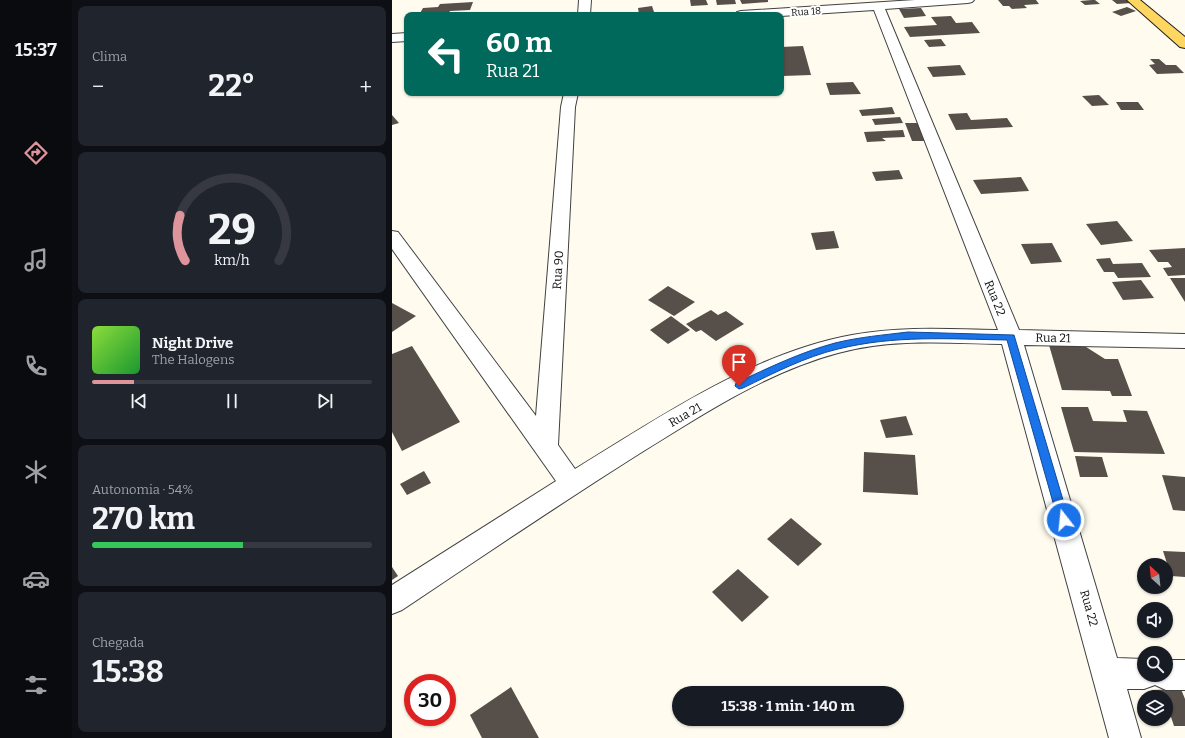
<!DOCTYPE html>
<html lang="pt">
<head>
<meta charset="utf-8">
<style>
	:root { --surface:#171b24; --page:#20242c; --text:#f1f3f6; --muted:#9ea1a6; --line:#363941; --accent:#dd949a }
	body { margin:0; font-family:Bitter,serif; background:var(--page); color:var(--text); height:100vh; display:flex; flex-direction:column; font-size:15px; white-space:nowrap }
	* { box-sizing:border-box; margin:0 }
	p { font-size:13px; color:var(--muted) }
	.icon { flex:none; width:22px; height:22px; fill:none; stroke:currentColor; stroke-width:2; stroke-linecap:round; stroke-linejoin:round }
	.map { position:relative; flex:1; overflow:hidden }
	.sheet { display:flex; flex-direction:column; gap:6px; padding:6px; background:#0d0f14; width:320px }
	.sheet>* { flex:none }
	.top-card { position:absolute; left:12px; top:12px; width:380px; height:84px; border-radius:8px; box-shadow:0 1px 3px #0004; background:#00695c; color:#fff; overflow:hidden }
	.needle { width:26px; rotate:333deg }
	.fabs { position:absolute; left:745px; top:558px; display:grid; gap:8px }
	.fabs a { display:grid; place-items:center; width:36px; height:36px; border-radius:50%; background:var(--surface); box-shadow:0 1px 3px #0004; font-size:20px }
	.speed { position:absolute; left:12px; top:674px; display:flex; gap:8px; font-size:20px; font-weight:700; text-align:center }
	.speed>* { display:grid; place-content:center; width:52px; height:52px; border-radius:50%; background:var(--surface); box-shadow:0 1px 3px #0004; line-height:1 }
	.speed .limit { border:6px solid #d22; background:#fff; color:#111 }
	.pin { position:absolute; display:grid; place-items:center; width:34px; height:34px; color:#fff; margin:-41px -17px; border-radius:50% 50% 50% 0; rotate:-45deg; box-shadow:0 0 4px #0007 }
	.pin .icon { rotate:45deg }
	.me { position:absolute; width:44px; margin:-22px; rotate:344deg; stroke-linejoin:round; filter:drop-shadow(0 0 3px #0008) }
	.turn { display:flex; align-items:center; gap:14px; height:84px; padding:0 16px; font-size:18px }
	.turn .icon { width:52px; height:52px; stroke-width:2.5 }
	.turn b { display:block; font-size:28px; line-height:34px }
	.big { font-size:30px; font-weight:700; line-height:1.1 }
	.sheet .tile { flex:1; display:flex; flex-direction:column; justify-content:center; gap:6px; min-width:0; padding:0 14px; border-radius:8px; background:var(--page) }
	.sheet .dial { align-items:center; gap:0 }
	.dial svg { height:104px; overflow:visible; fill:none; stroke:var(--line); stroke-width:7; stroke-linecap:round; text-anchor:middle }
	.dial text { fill:var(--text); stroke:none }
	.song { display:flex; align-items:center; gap:12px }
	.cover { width:48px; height:48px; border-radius:6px; background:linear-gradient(135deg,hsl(90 70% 55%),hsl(130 70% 35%)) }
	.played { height:4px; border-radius:2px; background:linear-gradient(90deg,var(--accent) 15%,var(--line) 15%) }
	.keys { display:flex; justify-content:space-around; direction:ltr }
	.heat { display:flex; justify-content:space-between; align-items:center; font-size:22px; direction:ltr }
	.charge { height:6px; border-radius:3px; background:linear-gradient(90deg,#34c759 54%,var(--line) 0) }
	.trip { position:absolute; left:280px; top:686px; width:232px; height:40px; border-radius:20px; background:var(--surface); box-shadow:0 1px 3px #0004; font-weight:700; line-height:40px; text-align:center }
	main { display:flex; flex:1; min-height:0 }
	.dock { display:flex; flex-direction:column; width:72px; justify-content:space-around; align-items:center; background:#090b0e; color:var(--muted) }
	.dock .icon { width:28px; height:28px }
	.dock .selected { color:var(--accent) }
	.dock b { font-size:18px; color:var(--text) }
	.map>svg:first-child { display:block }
	.building { fill:#574f4a }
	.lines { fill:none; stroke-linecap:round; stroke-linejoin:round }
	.minor-casing { stroke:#414141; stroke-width:2 }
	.major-casing { stroke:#1f1f1f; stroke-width:2 }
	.minor { fill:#fff; fill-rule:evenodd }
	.major { fill:#fed660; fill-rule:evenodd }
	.route { fill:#1a73e8; stroke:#114b97 }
	.labels { text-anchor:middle; stroke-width:4; stroke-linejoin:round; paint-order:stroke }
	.far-street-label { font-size:10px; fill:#0e0e0e; stroke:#fff }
	.street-label { font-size:12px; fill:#0e0e0e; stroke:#fff }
</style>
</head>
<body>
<main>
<nav class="dock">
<b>15:37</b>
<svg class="icon selected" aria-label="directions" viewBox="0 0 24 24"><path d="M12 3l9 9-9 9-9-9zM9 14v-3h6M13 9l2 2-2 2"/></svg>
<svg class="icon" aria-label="music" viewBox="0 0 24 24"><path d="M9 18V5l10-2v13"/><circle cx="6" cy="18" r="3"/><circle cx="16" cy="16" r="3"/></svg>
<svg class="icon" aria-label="phone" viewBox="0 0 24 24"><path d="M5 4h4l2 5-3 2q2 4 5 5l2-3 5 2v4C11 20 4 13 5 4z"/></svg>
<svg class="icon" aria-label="climate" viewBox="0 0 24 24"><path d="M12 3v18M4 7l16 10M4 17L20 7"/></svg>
<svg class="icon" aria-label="car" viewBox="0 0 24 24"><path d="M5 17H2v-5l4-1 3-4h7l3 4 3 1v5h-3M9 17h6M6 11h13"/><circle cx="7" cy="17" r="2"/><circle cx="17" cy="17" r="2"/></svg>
<svg class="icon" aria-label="filters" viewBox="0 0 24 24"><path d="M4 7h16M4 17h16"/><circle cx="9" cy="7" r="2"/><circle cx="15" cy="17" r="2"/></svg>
</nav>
<section class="sheet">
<div class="tile"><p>Clima</p>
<div class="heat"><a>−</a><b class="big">22°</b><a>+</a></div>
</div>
<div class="tile dial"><svg viewBox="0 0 100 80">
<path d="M14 69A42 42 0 1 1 86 69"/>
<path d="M14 69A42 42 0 0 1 10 34" stroke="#dd949a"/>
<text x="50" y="56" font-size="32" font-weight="700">29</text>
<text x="50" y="72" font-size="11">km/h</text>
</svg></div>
<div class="tile">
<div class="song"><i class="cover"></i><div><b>Night Drive</b><p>The Halogens</p></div></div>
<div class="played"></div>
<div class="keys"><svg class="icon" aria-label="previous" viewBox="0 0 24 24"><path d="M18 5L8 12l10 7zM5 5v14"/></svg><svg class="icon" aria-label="pause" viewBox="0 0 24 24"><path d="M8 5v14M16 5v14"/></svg><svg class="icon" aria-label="next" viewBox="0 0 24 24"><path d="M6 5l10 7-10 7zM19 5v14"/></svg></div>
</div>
<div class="tile"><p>Autonomia · 54%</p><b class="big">270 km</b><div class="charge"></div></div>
<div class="tile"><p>Chegada</p><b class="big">15:38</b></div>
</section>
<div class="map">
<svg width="793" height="738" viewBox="0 0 793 738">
	<rect width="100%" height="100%" fill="#fffcef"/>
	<g class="building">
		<path d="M298,0h16l2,5 -17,1z"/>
		<path d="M324,0h19l1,4 -19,1z"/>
		<path d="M348,0h28v2l-26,2z"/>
		<path d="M606,0h38l3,4 -15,1 3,3 -15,1 -3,-3h-6z"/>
		<path d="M700,0h3l5,4 -15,1 -5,-4z"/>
		<path d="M720,0h16l3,3 -14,1z"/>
		<path d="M81,2l-3,8 -20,1 -2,3 -29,1 4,-7 15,-1 2,-3z"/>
		<path d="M260,6l2,6 -15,2 -1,-6z"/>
		<path d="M735,7l9,4 -15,5 -9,-4z"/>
		<path d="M529,8l5,8 -22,2 -5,-9z"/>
		<path d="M559,16l5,7 16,-1 8,11 -70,4 -6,-10 33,-2 -6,-8z"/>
		<path d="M549,39l5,7 -17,1 -5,-7z"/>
		<path d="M411,46l8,29 -28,1 -2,-29z"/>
		<path d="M758,59h9l7,6h10l8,8 -27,1 -8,-9 6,-1z"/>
		<path d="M568,65l6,10 -33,2 -6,-10z"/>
		<path d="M461,82l8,12 -31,1 -4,-12z"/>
		<path d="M707,95l10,10 -17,1 -10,-10z"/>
		<path d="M724,102h22l6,8h-23z"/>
		<path d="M500,107l3,7 -33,2 -3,-6z"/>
		<path d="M575,113l4,7 36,-2 6,9 -57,3 -8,-16z"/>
		<path d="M0,115l7,8 -7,2z"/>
		<path d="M508,117l3,6 -28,2 -3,-6z"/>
		<path d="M513,123h16l7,18h-16z"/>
		<path d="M511,130l2,7 -23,1 4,3 -19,1 -3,-10z"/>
		<path d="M507,170l4,9 -27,2 -4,-9z"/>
		<path d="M629,177l8,14 -48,3 -8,-14z"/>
		<path d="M725,221l16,20 -32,4 -15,-21z"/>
		<path d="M442,231l5,17 -23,2 -5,-17z"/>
		<path d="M660,243l10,19 -31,2 -10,-20z"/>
		<path d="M793,248v27l-17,1 -5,-8 9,-1 -4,-5h-10l-9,-12z"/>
		<path d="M718,258l3,6 29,-1 9,14 -33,1 -4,-6h-10l-8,-13z"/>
		<path d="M778,278h15v24z"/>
		<path d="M749,280l13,18 -31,2 -11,-18z"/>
		<path d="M276,286l27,16 -21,14 -26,-16z"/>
		<path d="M0,303l24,13 -24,16z"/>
		<path d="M319,310l7,5 8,-4 18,13 -28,17 -15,-11 -5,2 -10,-8z"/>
		<path d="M279,316l19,14 -22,14 -18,-14z"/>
		<path d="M657,345h34l22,14h13l14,37h-20l-2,-5 -48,-1z"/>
		<path d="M20,346l48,76 -58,29 -10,-19v-78z"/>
		<path d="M669,407h27l5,14 34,1 -4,-12 24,1 18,43 -91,-2z"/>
		<path d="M514,416l7,19 -27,3 -6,-18z"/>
		<path d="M472,452l51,3 3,40 -55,-3z"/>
		<path d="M683,456l27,1 6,20h-28z"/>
		<path d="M32,471l7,12 -24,12 -7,-11z"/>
		<path d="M770,475l23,2v34l-12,-1z"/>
		<path d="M399,518l31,26 -24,22 -31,-27z"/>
		<path d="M771,551l22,1v25l-14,-1z"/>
		<path d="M0,567l6,9 -6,4z"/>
		<path d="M346,569l31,28 -27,25 -30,-30z"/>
		<path d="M119,687l28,51h-57l-12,-23z"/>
		<path d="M789,689l4,10v27h-11l-3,-9h-5v-20h-11l-3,-7z"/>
	</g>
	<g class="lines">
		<defs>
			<g id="minor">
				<path d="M187,0h12l-1,15h-12z"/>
				<path d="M523,0h59l-2,2 -4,1 -83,6 134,321 166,4v14l-161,-3 93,313 27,1v16h22v-15h19v30h-19l-11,-5 -11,4h-17l14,49h-32l-107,-394c-54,-1 -111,-6 -164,9 -71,19 -135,61 -196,99 -81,51 -161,105 -240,158l-10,4v-29l164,-104 -164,-232v-18l6,1 138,184 25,-309 3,-14h14l-3,14 -17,338 17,24c85,-52 178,-116 277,-134 50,-9 96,-6 146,-5l-124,-320 -93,6 -46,-1 2,-3 4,-1z"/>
				<path d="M15,33v8l-15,1v-8z"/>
			</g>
			<path id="major" d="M735,0h13l45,37v11l-5,-1z"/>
		</defs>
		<use href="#minor" class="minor-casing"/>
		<use href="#major" class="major-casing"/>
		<use href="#minor" class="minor"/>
		<use href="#major" class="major"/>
	</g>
	<path class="route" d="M516,332l106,3 55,185 -2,4 -3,1 -4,-1 -2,-4 -51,-180c-58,-1 -112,-5 -169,9 -33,8 -64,24 -95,39l-4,1 -4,-3 1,-3c32,-15 65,-31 99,-40 24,-6 49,-8 73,-11z"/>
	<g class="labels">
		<g class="far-street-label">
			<text transform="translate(414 11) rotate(-4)" y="4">Rua 18</text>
		</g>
		<g class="street-label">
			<text transform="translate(166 270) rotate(-86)" y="4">Rua 90</text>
			<text transform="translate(603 298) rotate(68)" y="4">Rua 22</text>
			<text transform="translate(661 338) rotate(1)" y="4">Rua 21</text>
			<text transform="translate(293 415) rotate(-30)" y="4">Rua 21</text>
			<text transform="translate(697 608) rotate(74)" y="4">Rua 22</text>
		</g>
	</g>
</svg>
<div class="fabs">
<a><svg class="needle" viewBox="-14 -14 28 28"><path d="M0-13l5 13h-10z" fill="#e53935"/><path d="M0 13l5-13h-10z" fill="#9ea1a6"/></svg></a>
<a><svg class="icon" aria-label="sound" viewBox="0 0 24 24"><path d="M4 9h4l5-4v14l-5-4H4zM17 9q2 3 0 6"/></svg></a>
<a><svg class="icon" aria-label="search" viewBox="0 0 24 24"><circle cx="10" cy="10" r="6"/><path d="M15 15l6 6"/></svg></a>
<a><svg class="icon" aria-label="layers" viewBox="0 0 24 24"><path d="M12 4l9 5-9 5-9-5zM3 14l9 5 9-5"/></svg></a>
</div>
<div class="speed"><div class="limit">30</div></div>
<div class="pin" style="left:347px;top:386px;background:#d93025"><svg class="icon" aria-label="arrive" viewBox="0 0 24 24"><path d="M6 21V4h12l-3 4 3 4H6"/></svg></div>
<svg class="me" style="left:672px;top:520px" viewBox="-20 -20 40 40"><circle r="17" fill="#1a73e8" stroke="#fff" stroke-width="3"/><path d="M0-11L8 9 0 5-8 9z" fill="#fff"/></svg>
<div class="trip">15:38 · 1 min · 140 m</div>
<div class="top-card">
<div class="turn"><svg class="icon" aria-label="left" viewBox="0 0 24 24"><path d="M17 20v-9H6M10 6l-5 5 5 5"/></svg><div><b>60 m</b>Rua 21</div></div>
</div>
</div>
</main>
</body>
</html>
